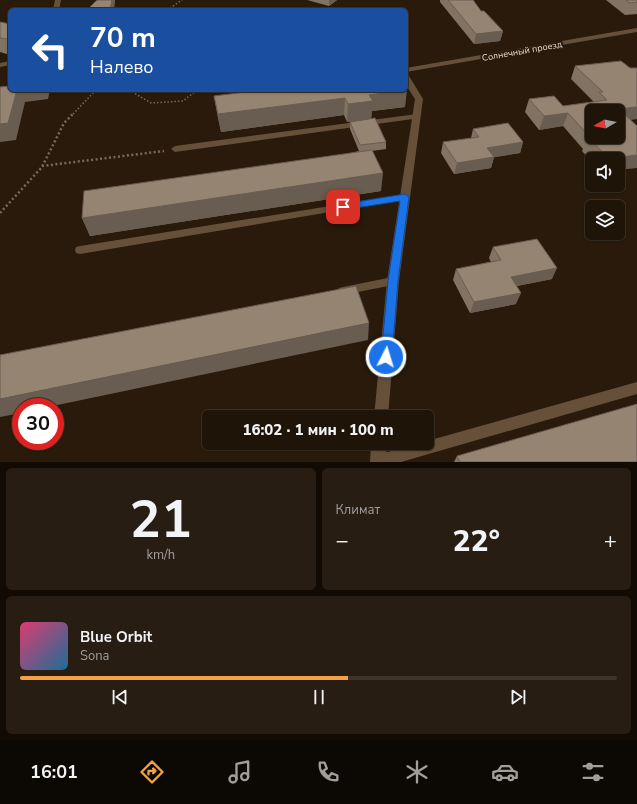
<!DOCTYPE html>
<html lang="ru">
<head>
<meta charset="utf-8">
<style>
	:root { --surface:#1f1408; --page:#271d12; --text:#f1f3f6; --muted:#a19e9c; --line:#3c3329; --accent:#f4a344 }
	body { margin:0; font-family:"Nunito Sans",sans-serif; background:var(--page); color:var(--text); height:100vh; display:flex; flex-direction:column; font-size:15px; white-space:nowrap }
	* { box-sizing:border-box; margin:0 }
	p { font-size:13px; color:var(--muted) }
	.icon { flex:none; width:22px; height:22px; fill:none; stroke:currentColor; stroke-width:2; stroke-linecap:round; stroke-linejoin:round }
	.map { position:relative; height:462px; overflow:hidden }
	.drawer { display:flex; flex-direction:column; gap:6px; padding:6px; background:#110b04; flex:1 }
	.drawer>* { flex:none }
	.guide { position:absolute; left:8px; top:8px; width:400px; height:84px; border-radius:6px; box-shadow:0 1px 3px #0004,0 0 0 1px var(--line); background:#1a4fa0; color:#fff; overflow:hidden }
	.needle { width:26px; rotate:261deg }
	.controls { position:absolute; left:585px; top:104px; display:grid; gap:8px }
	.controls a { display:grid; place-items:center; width:40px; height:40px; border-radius:6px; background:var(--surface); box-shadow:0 1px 3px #0004,0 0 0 1px var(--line); font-size:20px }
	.speed { position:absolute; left:12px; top:398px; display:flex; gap:8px; font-size:20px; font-weight:700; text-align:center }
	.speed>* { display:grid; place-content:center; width:52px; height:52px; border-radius:50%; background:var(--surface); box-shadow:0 1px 3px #0004,0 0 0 1px var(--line); line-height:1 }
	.speed .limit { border:6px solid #d22; background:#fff; color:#111 }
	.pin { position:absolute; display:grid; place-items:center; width:34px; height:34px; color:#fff; margin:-17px; border-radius:8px; box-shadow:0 2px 6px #0006 }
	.me { position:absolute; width:44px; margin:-22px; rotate:5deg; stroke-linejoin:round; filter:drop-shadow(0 0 3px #0008) }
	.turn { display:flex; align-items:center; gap:14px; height:84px; padding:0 16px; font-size:18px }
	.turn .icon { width:52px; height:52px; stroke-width:2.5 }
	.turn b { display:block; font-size:28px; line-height:34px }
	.big { font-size:30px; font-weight:800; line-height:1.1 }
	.drawer .card { flex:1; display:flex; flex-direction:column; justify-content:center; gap:6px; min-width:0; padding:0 14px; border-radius:6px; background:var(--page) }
	.drawer .dial { align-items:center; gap:0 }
	.dial b { font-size:52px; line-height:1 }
	.song { display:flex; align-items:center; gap:12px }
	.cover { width:48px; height:48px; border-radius:6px; background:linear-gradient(135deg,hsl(340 70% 55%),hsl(200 70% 35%)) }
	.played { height:4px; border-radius:2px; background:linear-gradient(90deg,var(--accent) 55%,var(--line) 55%) }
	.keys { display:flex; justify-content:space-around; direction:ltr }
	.heat { display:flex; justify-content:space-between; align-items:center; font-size:22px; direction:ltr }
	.drawer .tiles { flex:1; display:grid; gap:6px; grid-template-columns:1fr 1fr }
	.card:last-child { grid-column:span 2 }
	.trip { position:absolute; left:202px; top:410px; width:232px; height:40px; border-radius:6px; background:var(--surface); box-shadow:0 1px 3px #0004,0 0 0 1px var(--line); font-weight:800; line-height:40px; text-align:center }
	.tab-bar { display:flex; height:64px; justify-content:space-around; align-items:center; background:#0c0803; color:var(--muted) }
	.tab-bar .icon { width:28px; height:28px }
	.tab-bar .on { color:var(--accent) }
	.tab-bar b { font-size:18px; color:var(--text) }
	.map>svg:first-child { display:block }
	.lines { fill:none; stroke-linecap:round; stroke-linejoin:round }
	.path-far1 { stroke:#786b5e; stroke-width:1.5; stroke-dasharray:1.5 2; stroke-linecap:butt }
	.path { stroke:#786b5e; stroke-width:2.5; stroke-dasharray:2 2.5; stroke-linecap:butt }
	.service { fill:#66503a; fill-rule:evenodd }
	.minor { fill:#66503a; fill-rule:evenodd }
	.wall { fill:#817262 }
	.shaded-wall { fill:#695c50 }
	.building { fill:#968472; stroke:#695c50; fill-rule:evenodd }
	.route { fill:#1a73e8; stroke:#114b97 }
	.labels { text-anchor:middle; stroke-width:4; stroke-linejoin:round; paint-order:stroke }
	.far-street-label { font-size:9px; fill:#e8ded4; stroke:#291a0b }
</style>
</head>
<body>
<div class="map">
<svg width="637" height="462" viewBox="0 0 637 462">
	<rect width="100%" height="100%" fill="#291a0b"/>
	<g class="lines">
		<g class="path-far1">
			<path d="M167,10l15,-10"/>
			<path d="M129,90l22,13 32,-2 14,-11"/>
			<path d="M73,114l23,-24"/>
		</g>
		<g class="path">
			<path d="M42,166l122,-15"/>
			<path d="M0,213l42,-46 22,-44 10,-10"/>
		</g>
		<g class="service">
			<path d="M55,0h6l-2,10h-6z"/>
			<path d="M10,61v4l-10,2v-4z"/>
			<path d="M417,114h3v4l-245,34 -4,-3 4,-3z"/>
			<path d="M405,194l3,1 2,2 -2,2 -328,55 -4,-1 -1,-3 1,-3 4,-1z"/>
			<path d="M393,277l4,1 1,3 -1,3 -4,1 -50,10 -4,-1 -2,-3 2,-3 4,-1z"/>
			<path d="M637,382v12l-236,68h-31l2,-5 5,-2 43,-12h7v-2z"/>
		</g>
		<g class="minor">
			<path d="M637,28v4l-231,40v-4z"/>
			<path d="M406,76h3l14,23 -24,182 -11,136h-14l13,-136 28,-182 -9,-14z"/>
			<path d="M371,443h16l-1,19h-16z"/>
		</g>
	</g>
	<g class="wall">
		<path d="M307,0h30l-8,6z"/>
		<path d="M440,0h33l8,11 22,20 -3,10 -26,3 -34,-42z"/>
		<path d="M606,0h31v14l-12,1z"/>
		<path d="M0,22l10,2v31l-10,-3z"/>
		<path d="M621,61l10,59 -13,39h-26v3l-10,-11 1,-2 -20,-23 -24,4 -14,-18 4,-13 34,7 31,-4 -23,-23 4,-13z"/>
		<path d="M406,90l-1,17 -33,4 -1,8 -24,3 -3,-7 -123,17 -4,-19 -3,-17z"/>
		<path d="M350,122l36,20v7l-14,2 9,40 -291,45 -8,-18 277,-67 -9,-22z"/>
		<path d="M473,129l50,13 -3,11 -26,4 -3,11 -37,6 -13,-21 2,-11 28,-4z"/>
		<path d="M493,247l59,32 -35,7 -1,18 -46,9 -17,-33 3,-11 35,-7 -2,-4z"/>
		<path d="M457,456l180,6h-183z"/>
	</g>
	<g class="shaded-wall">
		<path d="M112,0h3v2l-1,8h-4z"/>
		<path d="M329,0h8l-8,6z"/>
		<path d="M503,31l-3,10 -26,3 2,-10z"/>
		<path d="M10,37v9l-3,-7z"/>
		<path d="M16,90h34l-2,9 -23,3 -9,38 -16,2v-18z"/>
		<path d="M407,90l-2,17 -33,4 -1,8 -24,3 1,-18 21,-9z"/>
		<path d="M345,98l-1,17 -123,17 -3,-18z"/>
		<path d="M637,107v12l-19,3 1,-13z"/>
		<path d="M568,113l-5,13 -24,4 5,-14z"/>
		<path d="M523,142l-3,11 -36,6 3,-11z"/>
		<path d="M637,155v13l-19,2v-11h-4v-1z"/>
		<path d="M494,157l-3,11 -37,6 3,-11z"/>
		<path d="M607,157h6l-1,2h-6z"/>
		<path d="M383,173l-2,18 -291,45 -8,-18z"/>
		<path d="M557,268l-5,11 -45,9 4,-11z"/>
		<path d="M521,293l-5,11 -46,9 4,-11z"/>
		<path d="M369,323l-1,17 -320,67h-27v6l-21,4v-18z"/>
	</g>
	<g class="building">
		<path d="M98,0h14l-2,10h-21v-2l7,-7z"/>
		<path d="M448,0h25l8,11h3l19,20 -27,3z"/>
		<path d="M626,0h11v2l-7,1z"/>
		<path d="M0,22l10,2v13l-3,2 -7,-1z"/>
		<path d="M621,61l9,7h7v39l-18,2 18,17v29l-23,3 -1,-1h-6l-19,-20h2l-22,-24 -24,3 -15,-17 25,-3 9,10 44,-6 -8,-8h4l-28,-26zM592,111h26v26h-26z"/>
		<path d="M10,86v4h7l-9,33 -8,1v-37z"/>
		<path d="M261,90h143l-35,5 4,6 -25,3 -3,-6 -127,16 -4,-18z"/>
		<path d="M375,118l11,24 -26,3 -10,-23z"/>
		<path d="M508,123l15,19 -36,6 7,9 -37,6 -14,-21 36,-5 -6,-8z"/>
		<path d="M372,150l11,23 -301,45 2,-27z"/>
		<path d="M537,239l20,29 -46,9 10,16 -47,9 -18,-33 45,-9 -8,-13z"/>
		<path d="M356,286l13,37 -369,76v-44z"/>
		<path d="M637,404v58h-177l-3,-6z"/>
	</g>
	<path class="route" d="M405,194l4,3 -11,84 -6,76 -2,3 -4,1 -4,-1 -1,-3 7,-76 12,-80 -57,9 -5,-3 5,-3z"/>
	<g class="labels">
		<g class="far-street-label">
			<text transform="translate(522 51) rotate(-10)" y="3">Солнечный проезд</text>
		</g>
	</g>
</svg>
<div class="controls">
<a><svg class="needle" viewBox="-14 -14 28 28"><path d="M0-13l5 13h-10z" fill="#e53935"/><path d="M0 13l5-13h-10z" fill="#a19e9c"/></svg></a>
<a><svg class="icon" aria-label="sound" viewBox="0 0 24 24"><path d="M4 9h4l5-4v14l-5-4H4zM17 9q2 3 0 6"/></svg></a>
<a><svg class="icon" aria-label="layers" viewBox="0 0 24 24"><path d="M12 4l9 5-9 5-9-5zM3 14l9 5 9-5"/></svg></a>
</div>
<div class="speed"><div class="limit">30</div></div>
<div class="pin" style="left:343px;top:207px;background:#d93025"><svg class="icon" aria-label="arrive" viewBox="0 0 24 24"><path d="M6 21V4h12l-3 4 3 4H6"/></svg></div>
<svg class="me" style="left:386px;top:357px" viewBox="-20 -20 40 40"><circle r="17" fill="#1a73e8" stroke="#fff" stroke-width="3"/><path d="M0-11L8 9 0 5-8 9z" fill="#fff"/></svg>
<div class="trip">16:02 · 1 мин · 100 m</div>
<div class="guide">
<div class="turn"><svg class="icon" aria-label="left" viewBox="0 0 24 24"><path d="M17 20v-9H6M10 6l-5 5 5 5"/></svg><div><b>70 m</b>Налево</div></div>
</div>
</div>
<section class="drawer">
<div class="tiles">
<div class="card dial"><b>21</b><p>km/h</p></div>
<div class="card"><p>Климат</p>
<div class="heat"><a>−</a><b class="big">22°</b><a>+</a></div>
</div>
<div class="card">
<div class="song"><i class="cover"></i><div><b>Blue Orbit</b><p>Sona</p></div></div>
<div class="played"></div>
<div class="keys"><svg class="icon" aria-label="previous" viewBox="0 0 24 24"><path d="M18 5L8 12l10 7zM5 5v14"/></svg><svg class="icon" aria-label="pause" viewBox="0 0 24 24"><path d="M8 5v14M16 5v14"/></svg><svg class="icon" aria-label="next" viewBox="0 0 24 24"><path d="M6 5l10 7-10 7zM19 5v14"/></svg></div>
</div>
</div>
</section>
<nav class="tab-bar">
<b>16:01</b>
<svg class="icon on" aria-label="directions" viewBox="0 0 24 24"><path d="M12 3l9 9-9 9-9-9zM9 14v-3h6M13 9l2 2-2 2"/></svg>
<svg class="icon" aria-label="music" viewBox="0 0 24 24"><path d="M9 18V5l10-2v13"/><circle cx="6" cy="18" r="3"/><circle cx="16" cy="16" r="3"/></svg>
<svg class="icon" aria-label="phone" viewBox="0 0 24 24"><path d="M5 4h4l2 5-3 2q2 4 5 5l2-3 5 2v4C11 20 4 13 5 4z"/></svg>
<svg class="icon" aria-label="climate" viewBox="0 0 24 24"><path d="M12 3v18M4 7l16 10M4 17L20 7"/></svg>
<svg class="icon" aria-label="car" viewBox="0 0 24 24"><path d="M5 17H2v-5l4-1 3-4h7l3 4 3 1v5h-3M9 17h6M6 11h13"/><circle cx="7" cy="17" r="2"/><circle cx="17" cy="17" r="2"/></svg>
<svg class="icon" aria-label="filters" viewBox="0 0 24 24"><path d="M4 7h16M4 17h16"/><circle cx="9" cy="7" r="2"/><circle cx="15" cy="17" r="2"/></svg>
</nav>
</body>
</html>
